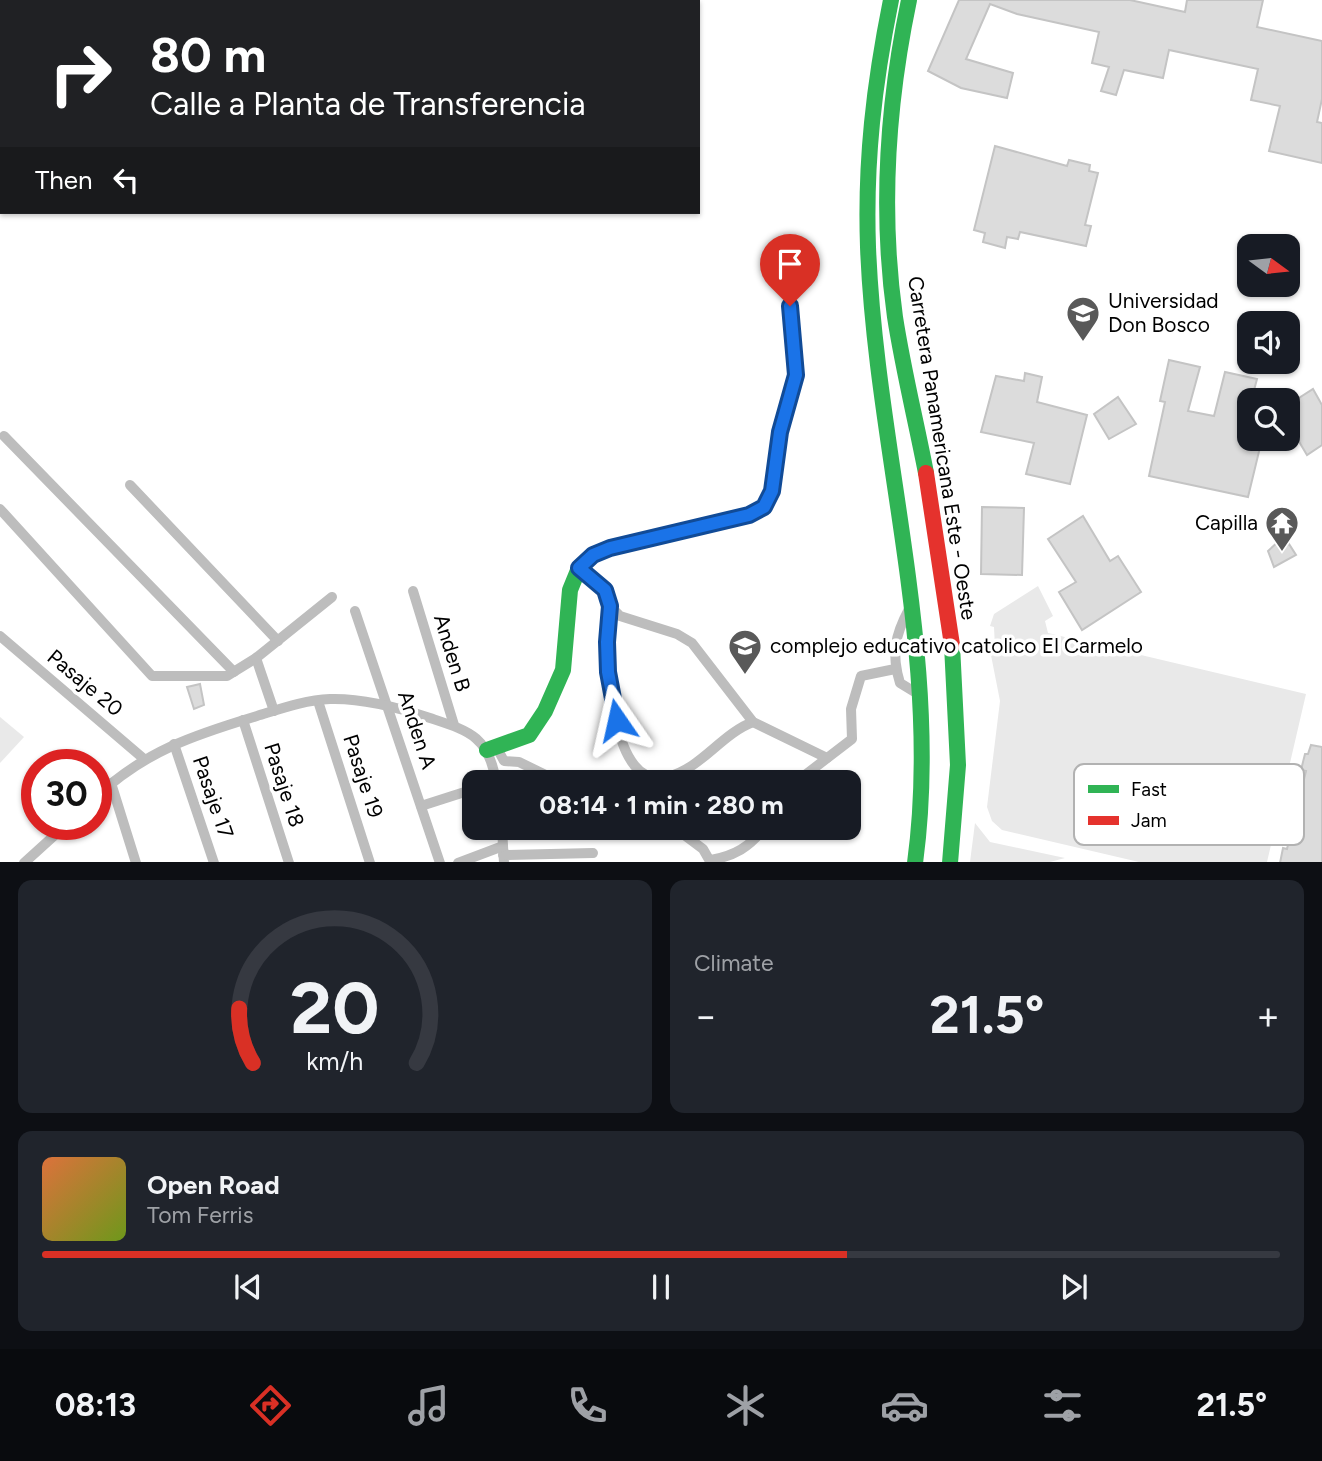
<!DOCTYPE html>
<html lang="en">
<head>
<meta charset="utf-8">
<style>
	:root { --surface:#171b24; --page:#20242c; --text:#f1f3f6; --muted:#9ea1a6; --line:#363941; --accent:#d93025 }
	body { margin:0; font-family:Figtree,sans-serif; background:var(--page); color:var(--text); height:100vh; display:flex; flex-direction:column; font-size:26px; white-space:nowrap }
	* { box-sizing:border-box; margin:0 }
	p { font-size:23px; color:var(--muted) }
	.icon { flex:none; width:38px; height:38px; fill:none; stroke:currentColor; stroke-width:2; stroke-linecap:round; stroke-linejoin:round }
	.map { position:relative; height:862px; overflow:hidden }
	.panel { display:flex; flex-direction:column; gap:18px; padding:18px; background:#0d0f14; flex:1 }
	.panel>* { flex:none }
	.top-card { position:absolute; left:0px; top:0px; width:700px; height:214px; box-shadow:0 2px 5px #0004; background:#202124; color:#fff; overflow:hidden }
	.needle { width:46px; rotate:105deg }
	.fabs { position:absolute; left:1237px; top:234px; display:grid; gap:14px }
	.fabs a { display:grid; place-items:center; width:63px; height:63px; border-radius:14px; background:var(--surface); box-shadow:0 2px 5px #0004; font-size:35px }
	.speed { position:absolute; left:21px; top:749px; display:flex; gap:14px; font-size:35px; font-weight:700; text-align:center }
	.speed>* { display:grid; place-content:center; width:91px; height:91px; border-radius:50%; background:var(--surface); box-shadow:0 2px 5px #0004; line-height:1 }
	.speed .limit { border:10px solid #d22; background:#fff; color:#111 }
	.pin { position:absolute; display:grid; place-items:center; width:60px; height:60px; color:#fff; margin:-72px -30px; border-radius:50% 50% 50% 0; rotate:-45deg; box-shadow:0 0 7px #0007 }
	.pin .icon { rotate:45deg }
	.me { position:absolute; width:77px; margin:-38px; rotate:349deg; stroke-linejoin:round; filter:drop-shadow(0 0 5px #0008) }
	.turn { display:flex; align-items:center; gap:24px; height:147px; padding:0 35px; font-size:32px }
	.turn .icon { width:91px; height:91px; stroke-width:2.5 }
	.turn b { display:block; font-size:49px; line-height:60px }
	.then { display:flex; align-items:center; height:66px; padding:0 35px; background:#0003; gap:14px; font-size:26px }
	.big { font-size:52px; font-weight:700; line-height:1.1 }
	.panel .tile { flex:1; display:flex; flex-direction:column; justify-content:center; gap:10px; min-width:0; padding:0 24px; border-radius:14px; background:var(--page) }
	.panel .dial { align-items:center; gap:0 }
	.dial svg { height:182px; overflow:visible; fill:none; stroke:var(--line); stroke-width:7; stroke-linecap:round; text-anchor:middle }
	.dial text { fill:var(--text); stroke:none }
	.song { display:flex; align-items:center; gap:21px }
	.cover { width:84px; height:84px; border-radius:10px; background:linear-gradient(135deg,hsl(20 70% 55%),hsl(80 70% 35%)) }
	.played { height:7px; border-radius:4px; background:linear-gradient(90deg,var(--accent) 65%,var(--line) 65%) }
	.keys { display:flex; justify-content:space-around; direction:ltr }
	.heat { display:flex; justify-content:space-between; align-items:center; font-size:38px; direction:ltr }
	.panel .tiles { flex:1; display:grid; gap:18px; grid-template-columns:1fr 1fr }
	.tile:last-child { grid-column:span 2 }
	.trip { position:absolute; left:462px; top:770px; width:399px; height:70px; border-radius:14px; background:var(--surface); box-shadow:0 2px 5px #0004; font-weight:700; line-height:70px; text-align:center }
	.dock { display:flex; height:112px; justify-content:space-around; align-items:center; background:#090b0e; color:var(--muted) }
	.dock .icon { width:49px; height:49px }
	.dock .on { color:var(--accent) }
	.dock b { font-size:32px; color:var(--text) }
	.map>svg:first-child { display:block }
	.green { fill:#e9e9e9 }
	.building { fill:#dcdcdc; stroke:#c4c4c4; stroke-width:2 }
	.lines { fill:none; stroke-linecap:round; stroke-linejoin:round }
	.street { stroke:#bdbdbd; stroke-width:10 }
	.fast { stroke:#30b455; stroke-width:16 }
	.jam { stroke:#e5322d; stroke-width:16 }
	.route-casing { stroke:#114b97; stroke-width:18 }
	.route { stroke:#1a73e8; stroke-width:12 }
	.labels { text-anchor:middle; stroke-width:7; stroke-linejoin:round; paint-order:stroke }
	.poi-label { font-size:21px; fill:#000; stroke:#fff; text-anchor:start }
	.street-label { font-size:21px; fill:#000; stroke:#fff }
	.key { fill:#fff; stroke:#b2b2b2; stroke-width:2 }
	.key-label { font-size:19px; fill:#000 }
</style>
</head>
<body>
<div class="map">
<svg width="1322" height="863" viewBox="0 0 1322 863">
	<rect width="100%" height="100%" fill="#fff"/>
	<g class="green">
		<path d="M1038,586l15,30 -8,5 3,12 258,61 -39,168h-128l-137,-32 -10,-9 -5,-14 13,-106 -10,-51 5,-2 -1,-21 -4,-1 4,-12z"/>
		<path d="M0,717l24,20 -24,26z"/>
		<path d="M975,823l15,19 75,16 -15,4h-80z"/>
	</g>
	<g class="building">
		<path d="M959,0h171l55,12 2,-12h76l-6,27 65,14v58l-5,23 5,1v40l-53,-12 11,-45 -29,-6 7,-31 -89,-19 -6,28 -39,-8 -8,25 -15,-4 8,-24 -17,-4 7,-31 -82,-18 -27,-10 -24,55 47,14 -6,25 -46,-10 -33,-17z"/>
		<path d="M995,146l72,20 2,-6 21,5 -1,6 9,2 -13,52 6,1 -5,20 -66,-14 -2,7 -11,-2 -2,11 -22,-6 2,-9 -11,-3z"/>
		<path d="M1169,360l31,7 -12,44 26,5 11,-44 32,7 -12,45 5,1v14h12l-14,58 -99,-21 16,-74 -5,-1z"/>
		<path d="M1025,373l17,4 -5,25 50,13 -17,69 -44,-10 8,-31 -53,-11 15,-56 28,5z"/>
		<path d="M1313,389l9,16v40l-15,10 -19,-32v-18z"/>
		<path d="M1118,397l18,27 -27,15 -15,-25z"/>
		<path d="M982,507l42,1 -2,67 -41,-1z"/>
		<path d="M1083,516l27,45 8,-5 23,36 -59,38 -23,-38 17,-10 -28,-43z"/>
		<path d="M1280,540l6,6 3,-2 7,11 -22,12 -6,-16z"/>
		<path d="M200,684l4,21 -10,4 -7,-22z"/>
		<path d="M1311,745l11,2v116h-42l3,-15 4,1 19,-78 -5,-1 4,-16h3z"/>
	</g>
	<g class="lines">
		<g class="street">
			<path d="M31,2l1,-2"/>
			<path d="M64,2l4,-2"/>
			<path d="M0,51l2,-2"/>
			<path d="M4,436l230,236"/>
			<path d="M130,485l148,156"/>
			<path d="M0,509l152,167h75l29,-18 76,-61"/>
			<path d="M579,568l26,22 5,16 10,10 57,18 15,9 61,79 74,36"/>
			<path d="M413,591l41,134"/>
			<path d="M610,606c-3,34 -5,186 57,171 34,-8 54,-43 86,-55"/>
			<path d="M909,609c-14,26 -18,45 -9,74l18,11"/>
			<path d="M355,611l85,252"/>
			<path d="M0,636l144,123"/>
			<path d="M256,658l18,53"/>
			<path d="M318,701l52,162"/>
			<path d="M243,720l46,143"/>
			<path d="M174,744l40,119"/>
			<path d="M497,748l7,13 15,1 41,20"/>
			<path d="M796,782l56,-43 -1,-30 10,-33 34,-7"/>
			<path d="M111,783l25,80"/>
			<path d="M96,797c49,-46 98,-62 161,-81 23,-7 48,-16 73,-17 31,-1 70,9 100,19 39,13 59,18 66,64"/>
			<path d="M421,806l53,-17"/>
			<path d="M502,828l2,35"/>
			<path d="M675,828l28,21 8,14"/>
			<path d="M503,855l90,-2"/>
			<path d="M711,860c23,-4 39,-13 53,-32"/>
			<path d="M24,863l43,-39"/>
			<path d="M458,863l45,-17"/>
		</g>
		<g class="fast">
			<path d="M891,0c-17,84 -26,161 -23,247 8,205 75,410 47,616"/>
			<path d="M909,0c-22,105 -29,210 -14,317 8,52 21,104 31,156"/>
			<path d="M487,750l42,-15 16,-24 18,-41 7,-80 9,-22 14,-13 17,-7 139,-33 15,-8 8,-16 8,-59 16,-57 -6,-69"/>
			<path d="M950,863l8,-98 -6,-120"/>
		</g>
		<path class="jam" d="M926,473l26,172"/>
	</g>
	<g class="lines">
		<defs>
			<path id="route" d="M617,720l-9,-48 -1,-30 3,-36 -5,-16 -26,-22 14,-13 17,-7 139,-33 15,-8 8,-16 8,-59 16,-57 -6,-69"/>
		</defs>
		<use href="#route" class="route-casing"/>
		<use href="#route" class="route"/>
	</g>
	<defs>
		<symbol id="university-pin" viewBox="-11 -11 22 30"><path d="M0 17L-7.5 6A9.5 9.5 0 1 1 7.5 6Z" fill="#595959" stroke="#fff"/><path d="M0-5L7-2L0 1L-7-2ZM-4 1L0 2.5L4 1V4Q0 6-4 4Z" fill="#fff"/></symbol>
		<symbol id="temple-pin" viewBox="-11 -11 22 30"><path d="M0 17L-7.5 6A9.5 9.5 0 1 1 7.5 6Z" fill="#595959" stroke="#fff"/><path d="M0-6L5-2H3V0L6.5 2.5H4V6H1.5V3h-3V6H-4V2.5H-6.5L-3 0V-2H-5Z" fill="#fff"/></symbol>
		<symbol id="school-pin" viewBox="-11 -11 22 30"><path d="M0 17L-7.5 6A9.5 9.5 0 1 1 7.5 6Z" fill="#595959" stroke="#fff"/><path d="M0-5L7-2L0 1L-7-2ZM-4 1L0 2.5L4 1V4Q0 6-4 4Z" fill="#fff"/></symbol>
	</defs>
	<g fill-rule="evenodd">
		<use href="#university-pin" x="1064" y="294" width="38" height="52"/>
		<use href="#temple-pin" x="1263" y="504" width="38" height="52"/>
		<use href="#school-pin" x="726" y="627" width="38" height="52"/>
	</g>
	<g class="labels">
		<g class="poi-label">
			<text x="1108" y="308">Universidad<tspan x="1108" dy="24">Don Bosco</tspan></text>
			<text x="1258" y="530" text-anchor="end">Capilla</text>
			<text x="770" y="653">complejo educativo catolico El Carmelo</text>
		</g>
		<g class="street-label">
			<text transform="translate(942 448) rotate(81)" y="7">Carretera Panamericana Este - Oeste</text>
			<text transform="translate(452 653) rotate(73)" y="7">Anden B</text>
			<text transform="translate(85 683) rotate(40)" y="7">Pasaje 20</text>
			<text transform="translate(417 730) rotate(72)" y="7">Anden A</text>
			<text transform="translate(363 776) rotate(72)" y="7">Pasaje 19</text>
			<text transform="translate(284 785) rotate(72)" y="7">Pasaje 18</text>
			<text transform="translate(213 797) rotate(71)" y="7">Pasaje 17</text>
		</g>
	</g>
	<rect x="1074" y="764" width="230" height="81" rx="10" class="key"/>
	<rect x="1088" y="785" width="31" height="8" fill="#30b455"/>
	<rect x="1088" y="816" width="31" height="9" fill="#e5322d"/>
	<g class="key-label">
		<text x="1131" y="796">Fast</text>
		<text x="1131" y="827">Jam</text>
	</g>
</svg>
<div class="fabs">
<a><svg class="needle" viewBox="-14 -14 28 28"><path d="M0-13l5 13h-10z" fill="#e53935"/><path d="M0 13l5-13h-10z" fill="#9ea1a6"/></svg></a>
<a><svg class="icon" aria-label="sound" viewBox="0 0 24 24"><path d="M4 9h4l5-4v14l-5-4H4zM17 9q2 3 0 6"/></svg></a>
<a><svg class="icon" aria-label="search" viewBox="0 0 24 24"><circle cx="10" cy="10" r="6"/><path d="M15 15l6 6"/></svg></a>
</div>
<div class="speed"><div class="limit">30</div></div>
<div class="pin" style="left:790px;top:306px;background:#d93025"><svg class="icon" aria-label="arrive" viewBox="0 0 24 24"><path d="M6 21V4h12l-3 4 3 4H6"/></svg></div>
<svg class="me" style="left:617px;top:720px" viewBox="-20 -20 40 40"><path d="M0-17L14 15 0 8-14 15z" fill="#1a73e8" stroke="#fff" stroke-width="4"/></svg>
<div class="trip">08:14 · 1 min · 280 m</div>
<div class="top-card">
<div class="turn"><svg class="icon" aria-label="right" viewBox="0 0 24 24"><path d="M7 20v-9h11M14 6l5 5-5 5"/></svg><div><b>80 m</b>Calle a Planta de Transferencia</div></div>
<div class="then">Then<svg class="icon" aria-label="left" viewBox="0 0 24 24"><path d="M17 20v-9H6M10 6l-5 5 5 5"/></svg></div>
</div>
</div>
<section class="panel">
<div class="tiles">
<div class="tile dial"><svg viewBox="0 0 100 80">
<path d="M14 69A42 42 0 1 1 86 69"/>
<path d="M14 69A42 42 0 0 1 8 45" stroke="#d93025"/>
<text x="50" y="56" font-size="32" font-weight="700">20</text>
<text x="50" y="72" font-size="11">km/h</text>
</svg></div>
<div class="tile"><p>Climate</p>
<div class="heat"><a>−</a><b class="big">21.5°</b><a>+</a></div>
</div>
<div class="tile">
<div class="song"><i class="cover"></i><div><b>Open Road</b><p>Tom Ferris</p></div></div>
<div class="played"></div>
<div class="keys"><svg class="icon" aria-label="previous" viewBox="0 0 24 24"><path d="M18 5L8 12l10 7zM5 5v14"/></svg><svg class="icon" aria-label="pause" viewBox="0 0 24 24"><path d="M8 5v14M16 5v14"/></svg><svg class="icon" aria-label="next" viewBox="0 0 24 24"><path d="M6 5l10 7-10 7zM19 5v14"/></svg></div>
</div>
</div>
</section>
<nav class="dock">
<b>08:13</b>
<svg class="icon on" aria-label="directions" viewBox="0 0 24 24"><path d="M12 3l9 9-9 9-9-9zM9 14v-3h6M13 9l2 2-2 2"/></svg>
<svg class="icon" aria-label="music" viewBox="0 0 24 24"><path d="M9 18V5l10-2v13"/><circle cx="6" cy="18" r="3"/><circle cx="16" cy="16" r="3"/></svg>
<svg class="icon" aria-label="phone" viewBox="0 0 24 24"><path d="M5 4h4l2 5-3 2q2 4 5 5l2-3 5 2v4C11 20 4 13 5 4z"/></svg>
<svg class="icon" aria-label="climate" viewBox="0 0 24 24"><path d="M12 3v18M4 7l16 10M4 17L20 7"/></svg>
<svg class="icon" aria-label="car" viewBox="0 0 24 24"><path d="M5 17H2v-5l4-1 3-4h7l3 4 3 1v5h-3M9 17h6M6 11h13"/><circle cx="7" cy="17" r="2"/><circle cx="17" cy="17" r="2"/></svg>
<svg class="icon" aria-label="filters" viewBox="0 0 24 24"><path d="M4 7h16M4 17h16"/><circle cx="9" cy="7" r="2"/><circle cx="15" cy="17" r="2"/></svg>
<b>21.5°</b>
</nav>
</body>
</html>
